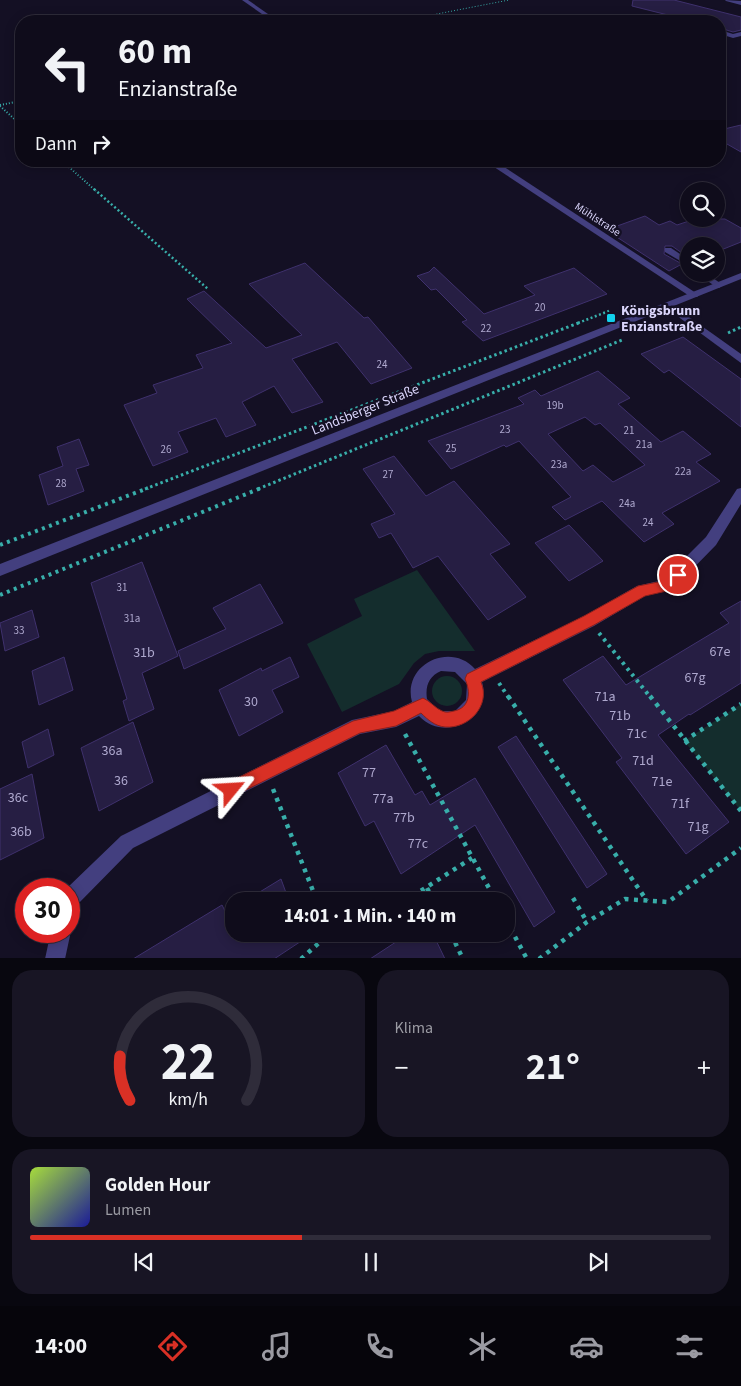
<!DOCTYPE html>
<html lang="de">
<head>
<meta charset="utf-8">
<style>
	:root { --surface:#0f0c1b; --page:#181524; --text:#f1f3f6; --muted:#9b9ba3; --line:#2f2c3a; --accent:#d93025 }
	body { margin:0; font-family:"Source Sans 3",sans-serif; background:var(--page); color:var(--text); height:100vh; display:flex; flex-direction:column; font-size:19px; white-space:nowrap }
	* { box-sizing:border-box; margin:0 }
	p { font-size:16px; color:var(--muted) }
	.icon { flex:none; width:28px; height:28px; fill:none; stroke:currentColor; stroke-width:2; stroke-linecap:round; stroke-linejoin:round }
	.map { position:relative; height:958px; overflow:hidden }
	.sheet { display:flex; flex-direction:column; gap:12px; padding:12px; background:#08070f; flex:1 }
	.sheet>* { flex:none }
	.banner { position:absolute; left:15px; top:15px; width:711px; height:152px; border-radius:20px; box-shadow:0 2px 12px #0003,0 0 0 1px var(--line); background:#0f0c1b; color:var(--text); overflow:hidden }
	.controls { position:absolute; left:680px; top:182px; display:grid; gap:10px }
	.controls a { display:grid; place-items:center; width:45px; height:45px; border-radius:50%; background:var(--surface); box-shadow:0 2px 12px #0003,0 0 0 1px var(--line); font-size:25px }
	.speed { position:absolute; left:15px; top:878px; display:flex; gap:10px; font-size:25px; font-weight:700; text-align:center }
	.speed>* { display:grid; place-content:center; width:65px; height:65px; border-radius:50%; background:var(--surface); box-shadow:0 2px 12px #0003,0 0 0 1px var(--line); line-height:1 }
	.speed .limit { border:8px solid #d22; background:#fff; color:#111 }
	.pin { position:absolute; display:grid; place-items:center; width:42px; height:42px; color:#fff; margin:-21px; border:2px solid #fff; border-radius:50%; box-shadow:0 1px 5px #0007 }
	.me { position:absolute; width:55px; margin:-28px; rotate:63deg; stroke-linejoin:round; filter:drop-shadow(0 0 4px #0008) }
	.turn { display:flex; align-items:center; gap:18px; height:105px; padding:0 20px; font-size:22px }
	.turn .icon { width:65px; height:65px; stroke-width:2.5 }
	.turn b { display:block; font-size:35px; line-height:42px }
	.then { display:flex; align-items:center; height:48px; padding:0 20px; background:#0003; gap:10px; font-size:19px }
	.big { font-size:38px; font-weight:700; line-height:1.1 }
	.sheet .tile { flex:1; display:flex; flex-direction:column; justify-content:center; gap:8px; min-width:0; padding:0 18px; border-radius:20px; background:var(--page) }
	.sheet .dial { align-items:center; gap:0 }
	.dial svg { height:130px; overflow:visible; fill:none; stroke:var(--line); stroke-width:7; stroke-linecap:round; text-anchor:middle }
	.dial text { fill:var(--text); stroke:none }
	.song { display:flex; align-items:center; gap:15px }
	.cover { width:60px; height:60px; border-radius:8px; background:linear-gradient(135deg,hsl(80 70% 55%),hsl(240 70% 35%)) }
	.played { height:5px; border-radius:2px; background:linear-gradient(90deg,var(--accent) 40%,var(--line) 40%) }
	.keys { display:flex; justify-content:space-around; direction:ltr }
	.heat { display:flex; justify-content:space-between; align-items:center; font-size:28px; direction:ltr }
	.sheet .tiles { flex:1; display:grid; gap:12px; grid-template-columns:1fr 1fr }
	.tile:last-child { grid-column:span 2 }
	.trip { position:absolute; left:225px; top:892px; width:290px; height:50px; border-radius:20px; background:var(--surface); box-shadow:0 2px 12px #0003,0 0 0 1px var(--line); font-weight:700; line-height:50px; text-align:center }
	.menu { display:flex; height:80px; justify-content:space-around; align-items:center; background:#06050b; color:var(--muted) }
	.menu .icon { width:35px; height:35px }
	.menu .active { color:var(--accent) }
	.menu b { font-size:22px; color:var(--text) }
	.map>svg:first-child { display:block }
	.green { fill:#142d2d }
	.building { fill:#261e43; stroke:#3f316d; fill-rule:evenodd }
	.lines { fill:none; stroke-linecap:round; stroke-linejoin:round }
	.path-far5 { stroke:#38aeaa; stroke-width:1; stroke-dasharray:1 2; stroke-linecap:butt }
	.path-far4 { stroke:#38aeaa; stroke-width:2; stroke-dasharray:1 2; stroke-linecap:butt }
	.path-far3 { stroke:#38aeaa; stroke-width:2.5; stroke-dasharray:2 2.5; stroke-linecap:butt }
	.path-far2 { stroke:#38aeaa; stroke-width:3; stroke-dasharray:2.5 3; stroke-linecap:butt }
	.path-far1 { stroke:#38aeaa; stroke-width:4; stroke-dasharray:3 4.5; stroke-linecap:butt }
	.path { stroke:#38aeaa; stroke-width:4.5; stroke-dasharray:4 5.5; stroke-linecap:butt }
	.service { fill:#433f7f; fill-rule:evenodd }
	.minor { fill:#433f7f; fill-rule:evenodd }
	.tertiary { fill:#433f7f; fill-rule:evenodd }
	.route { fill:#d93025; stroke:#8d1f18 }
	.poi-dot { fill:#12d1ec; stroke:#141024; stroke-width:2 }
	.labels { text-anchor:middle; stroke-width:5; stroke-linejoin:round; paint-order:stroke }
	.far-street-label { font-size:11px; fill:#dbd6fc; stroke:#141024 }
	.number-label { font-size:11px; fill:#aea8ce }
	.poi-label { font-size:14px; font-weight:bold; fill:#dbd6fc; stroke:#141024; text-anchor:start }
	.street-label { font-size:14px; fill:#dbd6fc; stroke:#141024 }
	.near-number-label { font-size:14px; fill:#aea8ce }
</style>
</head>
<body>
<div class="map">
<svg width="741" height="959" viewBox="0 0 741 959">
	<rect width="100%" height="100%" fill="#141024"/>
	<g class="green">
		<path d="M417,570l58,81h-36l-14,3 -11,9 -15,21 -57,28 -35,-68 55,-28 -8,-17z"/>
		<circle cx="447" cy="691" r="15"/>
		<path d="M741,704v107l-57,-70z"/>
	</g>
	<g class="building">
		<path d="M633,0h41l67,17v13l-8,2 -13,-4v-7h-28l-60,-15z"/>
		<path d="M741,125v27l-21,-12v-10z"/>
		<path d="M645,216l14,9 11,-4 7,4 18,-6h30l16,9v14l-25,10v-6h-27v12l-17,-12h-7l-1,8 18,10 -13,7 -63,-41z"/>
		<path d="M305,263l59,55 4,-1 44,51 -41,16 -34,-42 -45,17 31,43 -31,11 -18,-27 -32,16 14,23 -30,12 -10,-19 -38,14 10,20 -35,14 -29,-61 33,-12 -4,-8 50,-17 -7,-13 36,-12 -45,-44 17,-8 62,57 36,-13 -53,-51z"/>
		<path d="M434,267l50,47 51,-19 -11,-9 50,-18 33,26 -124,47 -21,-19 5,-2 -31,-31 -5,1 -14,-14 12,-4z"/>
		<path d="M683,337l58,42v48l-72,-57 -5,3 -23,-19z"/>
		<path d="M598,371l32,27 -12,6 43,38 22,-11 28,23 -15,8 24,19 -58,32 12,11 -30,18 -42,-41 -37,19 -13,-13 19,-10 -52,-56 -13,6 -2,-2 -53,24 -23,-28 96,-37 -6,-6 17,-8 6,6zM585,417l10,8 5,-2 45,42 -32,17 -20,-17 -10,6 -35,-37z"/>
		<path d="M79,439l10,26 -13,4 8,22 -36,14 -9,-30 24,-9 -6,-19z"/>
		<path d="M394,456l32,40 28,-15 56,63 -20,10 36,43 -38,23 -50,-64 -25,12 -22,-35 -12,5 -8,-14 24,-10 -32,-45z"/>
		<path d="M569,525l34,36 -34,20 -34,-38z"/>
		<path d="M142,562l36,94 -36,17 12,36 -25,12 -6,-20 4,-2 -36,-116z"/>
		<path d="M260,584l23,39 -99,46 -6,-18 48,-22 -13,-21z"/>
		<path d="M741,601v82l-51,32 -1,-1 -31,21 71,87 -43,32 -70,-92 6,-4 -59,-78 40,-24 23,29 103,-62 -9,-10z"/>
		<path d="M32,610l7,27 -34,14 -5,-28z"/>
		<path d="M64,657l9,33 -34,15 -7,-34z"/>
		<path d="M290,657l9,20 -27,13 11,22 -44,24 -20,-46 42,-22 1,3z"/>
		<path d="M133,722l20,60 -54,29 -18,-63z"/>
		<path d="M48,729l6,26 -26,13 -6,-26z"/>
		<path d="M516,736l91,138 -20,14 -89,-141z"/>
		<path d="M386,745l29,50 7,-4 8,14 45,-27 80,134 -21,15 -59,-102 -74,49 -27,-53 -9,5 -27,-53z"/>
		<path d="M32,774l12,64 -44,22v-71z"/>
		<path d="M281,879l8,22h-44z"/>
		<path d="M222,905l4,8 8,-5v26h78l-38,25h-141z"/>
		<path d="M408,934h25l12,25h-75z"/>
	</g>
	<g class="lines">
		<path class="path-far5" d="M401,21l108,-21"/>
		<g class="path-far4">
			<path d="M0,105l21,-4"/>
			<path d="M0,106l21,19"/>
			<path d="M62,161l34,30"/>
		</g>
		<g class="path-far3">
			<path d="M94,189l114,100"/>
			<path d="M578,323l31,-12"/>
		</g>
		<g class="path-far2">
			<path d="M728,333l13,-6"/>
			<path d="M145,489l436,-167"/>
			<path d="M258,489l364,-149"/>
		</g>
		<g class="path-far1">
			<path d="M0,545l148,-57"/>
			<path d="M0,595l261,-107"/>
			<path d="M599,633l52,65"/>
			<path d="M499,683l10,15"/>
		</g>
		<g class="path">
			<path d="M508,696l139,205"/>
			<path d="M650,696l91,115"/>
			<path d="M405,734l91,167"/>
			<path d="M684,741l57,-37"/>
			<path d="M273,789l44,112"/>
			<path d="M427,888l7,13"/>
			<path d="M573,898l14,24"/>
			<path d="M405,901l67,-43"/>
			<path d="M506,920l21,39"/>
			<path d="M451,934l12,25"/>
			<path d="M301,959l28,-25"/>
			<path d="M539,959l48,-37 38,-23 43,3 73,-54"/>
		</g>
		<g class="service">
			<path d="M720,30l13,4 8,-2v4l-8,2 -13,-4z"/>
			<path d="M665,248h6l18,12v6l-24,-14z"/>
			<path d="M698,274h9l16,11 -4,3 -3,-1z"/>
		</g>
		<g class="minor">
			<path d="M242,0h6l30,21h-6z"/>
			<path d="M485,161h10l204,134 -2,2h-6z"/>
			<path d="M668,302l73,52v9l-76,-56v-4z"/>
			<path d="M741,488v16l-25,41 -44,45 -27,6 -51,30 -112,56c11,38 -38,61 -63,34l-23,11 -36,7 -227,114 -57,58 -7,2v-19h-3l55,-53 231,-116 42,-9 18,-9c-10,-37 38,-61 63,-33l109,-53 53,-30 26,-6 43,-43 31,-48zM441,671l14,1 12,12 -1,16 -11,11h-16l-12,-12c-2,-13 2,-23 14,-28z"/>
			<path d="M69,926l2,5 -6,28h-20l6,-28h18z"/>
		</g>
		<g class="tertiary">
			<path d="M725,0l16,1v4l-15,-4z"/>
			<path d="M741,273v6l-741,297v-12z"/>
		</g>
	</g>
	<path class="route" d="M678,569l6,6 -13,15 -26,6 -51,29 -113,57c10,23 -12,47 -36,45 -10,-1 -17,-7 -24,-14l-25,13 -36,7 -124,62 -5,2 -6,-2 -2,-5 2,-6 128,-63 41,-10 29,-13c7,3 12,10 19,13 4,2 8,1 12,0 16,-3 17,-19 11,-32l2,-5 117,-58 54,-30 25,-5z"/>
	<rect class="poi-dot" x="606" y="313" width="10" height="10" rx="2.5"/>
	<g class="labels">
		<g class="far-street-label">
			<text transform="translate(598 219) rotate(33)" y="4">Mühlstraße</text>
		</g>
		<g class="number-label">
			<text x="540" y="311">20</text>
			<text x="486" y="332">22</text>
			<text x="382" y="368">24</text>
			<text x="555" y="409">19b</text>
			<text x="505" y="433">23</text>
			<text x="629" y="434">21</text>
			<text x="644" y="448">21a</text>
			<text x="451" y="452">25</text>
			<text x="166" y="453">26</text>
			<text x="559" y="468">23a</text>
			<text x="683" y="475">22a</text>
			<text x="388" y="478">27</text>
			<text x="61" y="487">28</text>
			<text x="627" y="507">24a</text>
			<text x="648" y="526">24</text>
			<text x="122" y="591">31</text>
			<text x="132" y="622">31a</text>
			<text x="19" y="634">33</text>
		</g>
		<g class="poi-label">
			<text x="621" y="315">Königsbrunn<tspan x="621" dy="16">Enzianstraße</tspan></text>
		</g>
		<g class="street-label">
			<text transform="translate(365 409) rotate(-22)" y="5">Landsberger Straße</text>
		</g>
		<g class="near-number-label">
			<text x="720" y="656">67e</text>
			<text x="144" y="657">31b</text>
			<text x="695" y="682">67g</text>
			<text x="605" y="701">71a</text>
			<text x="251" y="706">30</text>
			<text x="620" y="720">71b</text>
			<text x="637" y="738">71c</text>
			<text x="112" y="755">36a</text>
			<text x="643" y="765">71d</text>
			<text x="369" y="777">77</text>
			<text x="121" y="785">36</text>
			<text x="662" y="786">71e</text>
			<text x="18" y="802">36c</text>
			<text x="383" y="803">77a</text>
			<text x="680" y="808">71f</text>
			<text x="404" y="822">77b</text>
			<text x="698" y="831">71g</text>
			<text x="21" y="836">36b</text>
			<text x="418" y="848">77c</text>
		</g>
	</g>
</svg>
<div class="controls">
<a><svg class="icon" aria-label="search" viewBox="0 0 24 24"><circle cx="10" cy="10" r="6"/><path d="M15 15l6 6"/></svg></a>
<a><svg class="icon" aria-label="layers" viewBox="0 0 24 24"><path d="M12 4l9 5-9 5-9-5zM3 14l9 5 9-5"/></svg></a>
</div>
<div class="speed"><div class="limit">30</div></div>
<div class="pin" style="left:678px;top:575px;background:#d93025"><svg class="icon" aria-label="arrive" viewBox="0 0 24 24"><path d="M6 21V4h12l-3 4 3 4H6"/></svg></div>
<svg class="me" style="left:231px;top:790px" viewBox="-20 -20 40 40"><path d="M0-17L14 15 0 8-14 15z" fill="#d93025" stroke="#fff" stroke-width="4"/></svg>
<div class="trip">14:01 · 1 Min. · 140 m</div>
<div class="banner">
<div class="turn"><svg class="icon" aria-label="left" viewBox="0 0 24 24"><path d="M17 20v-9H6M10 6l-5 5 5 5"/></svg><div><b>60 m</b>Enzianstraße</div></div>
<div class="then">Dann<svg class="icon" aria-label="right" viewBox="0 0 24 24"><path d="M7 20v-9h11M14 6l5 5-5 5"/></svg></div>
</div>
</div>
<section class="sheet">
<div class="tiles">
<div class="tile dial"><svg viewBox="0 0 100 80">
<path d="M14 69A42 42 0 1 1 86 69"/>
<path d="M14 69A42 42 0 0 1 8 42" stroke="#d93025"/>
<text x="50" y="56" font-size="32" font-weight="700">22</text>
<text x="50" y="72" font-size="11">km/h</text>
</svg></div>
<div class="tile"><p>Klima</p>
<div class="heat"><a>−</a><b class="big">21°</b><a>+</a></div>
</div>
<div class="tile">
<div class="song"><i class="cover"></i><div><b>Golden Hour</b><p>Lumen</p></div></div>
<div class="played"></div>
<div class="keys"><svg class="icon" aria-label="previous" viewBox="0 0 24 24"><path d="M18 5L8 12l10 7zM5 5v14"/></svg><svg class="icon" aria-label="pause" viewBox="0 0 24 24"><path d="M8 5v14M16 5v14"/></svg><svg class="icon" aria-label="next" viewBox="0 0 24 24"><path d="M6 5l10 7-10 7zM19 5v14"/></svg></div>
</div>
</div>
</section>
<nav class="menu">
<b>14:00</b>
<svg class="icon active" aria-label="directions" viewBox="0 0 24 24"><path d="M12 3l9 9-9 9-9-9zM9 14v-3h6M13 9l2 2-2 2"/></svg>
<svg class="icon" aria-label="music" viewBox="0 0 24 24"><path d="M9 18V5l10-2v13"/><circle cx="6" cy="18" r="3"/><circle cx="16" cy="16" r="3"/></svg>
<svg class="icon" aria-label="phone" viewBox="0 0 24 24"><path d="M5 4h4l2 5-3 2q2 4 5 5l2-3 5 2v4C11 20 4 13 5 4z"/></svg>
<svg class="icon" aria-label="climate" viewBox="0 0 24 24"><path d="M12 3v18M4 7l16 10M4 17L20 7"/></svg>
<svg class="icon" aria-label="car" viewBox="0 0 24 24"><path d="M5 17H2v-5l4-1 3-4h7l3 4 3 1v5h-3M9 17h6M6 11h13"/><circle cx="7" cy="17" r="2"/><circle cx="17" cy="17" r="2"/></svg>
<svg class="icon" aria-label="filters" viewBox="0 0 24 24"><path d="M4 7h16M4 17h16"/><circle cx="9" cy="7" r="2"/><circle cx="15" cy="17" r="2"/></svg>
</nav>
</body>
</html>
